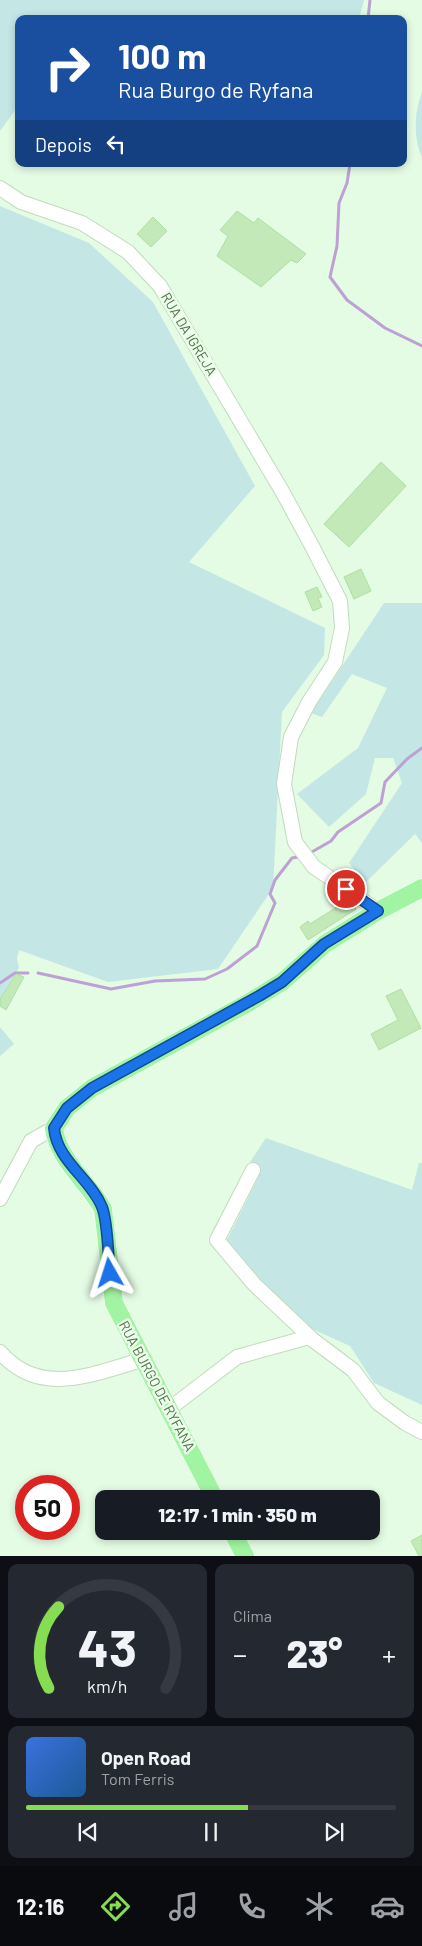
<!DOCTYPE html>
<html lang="pt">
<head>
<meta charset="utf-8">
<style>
	:root { --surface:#171b24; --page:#242831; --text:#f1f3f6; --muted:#9ea1a6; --line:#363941; --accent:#87dd51 }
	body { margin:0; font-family:Barlow,sans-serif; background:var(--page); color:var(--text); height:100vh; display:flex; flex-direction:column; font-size:19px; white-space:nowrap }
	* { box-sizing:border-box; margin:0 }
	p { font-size:16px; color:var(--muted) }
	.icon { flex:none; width:28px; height:28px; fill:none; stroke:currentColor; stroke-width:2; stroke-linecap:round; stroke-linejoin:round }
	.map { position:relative; height:1556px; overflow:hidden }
	.side { display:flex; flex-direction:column; gap:8px; padding:8px; background:#0d0f14; flex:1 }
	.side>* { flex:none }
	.top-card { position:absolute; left:15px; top:15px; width:392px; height:152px; border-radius:10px; box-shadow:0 2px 8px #0003; background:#1a4fa0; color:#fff; overflow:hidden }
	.speed { position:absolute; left:15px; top:1475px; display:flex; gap:10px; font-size:25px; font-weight:700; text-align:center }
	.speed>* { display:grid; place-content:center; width:65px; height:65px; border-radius:50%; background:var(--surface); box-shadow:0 2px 8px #0003; line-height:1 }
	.speed .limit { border:8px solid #d22; background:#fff; color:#111 }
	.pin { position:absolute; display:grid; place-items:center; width:42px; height:42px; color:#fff; margin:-21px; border:2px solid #fff; border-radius:50%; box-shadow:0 1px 5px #0007 }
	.me { position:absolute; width:55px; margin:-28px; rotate:354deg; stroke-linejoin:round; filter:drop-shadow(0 0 4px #0008) }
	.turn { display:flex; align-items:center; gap:18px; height:105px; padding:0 20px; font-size:22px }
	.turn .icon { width:65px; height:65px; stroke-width:2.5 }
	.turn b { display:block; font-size:35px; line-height:42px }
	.then { display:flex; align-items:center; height:48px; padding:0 20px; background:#0003; gap:10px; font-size:19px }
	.big { font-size:38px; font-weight:800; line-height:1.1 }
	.side .widget { flex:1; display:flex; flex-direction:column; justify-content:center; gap:8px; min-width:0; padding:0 18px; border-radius:10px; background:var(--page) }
	.side .dial { align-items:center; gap:0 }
	.dial svg { height:130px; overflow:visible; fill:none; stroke:var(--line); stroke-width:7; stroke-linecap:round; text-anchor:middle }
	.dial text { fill:var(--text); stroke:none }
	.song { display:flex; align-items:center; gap:15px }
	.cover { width:60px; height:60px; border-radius:8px; background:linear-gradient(135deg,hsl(220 70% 55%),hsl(210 70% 35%)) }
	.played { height:5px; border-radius:2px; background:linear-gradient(90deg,var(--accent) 60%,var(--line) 60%) }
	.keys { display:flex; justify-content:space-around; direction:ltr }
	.heat { display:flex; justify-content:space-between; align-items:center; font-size:28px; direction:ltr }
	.side .tiles { flex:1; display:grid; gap:8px; grid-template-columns:1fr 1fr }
	.widget:last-child { grid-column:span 2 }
	.trip { position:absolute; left:95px; top:1490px; width:285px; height:50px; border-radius:10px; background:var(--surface); box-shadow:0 2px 8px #0003; font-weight:800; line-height:50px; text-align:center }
	.menu { display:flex; height:80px; justify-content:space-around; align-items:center; background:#090b0e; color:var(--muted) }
	.menu .icon { width:35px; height:35px }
	.menu .current { color:var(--accent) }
	.menu b { font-size:22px; color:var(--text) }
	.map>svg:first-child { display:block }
	.green { fill:#c4e7e6 }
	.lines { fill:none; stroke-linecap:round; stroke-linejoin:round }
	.stream { stroke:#bda1d4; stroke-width:3 }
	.building { fill:#c3e9b9; stroke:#aee09f }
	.minor-casing { stroke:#c2dbbd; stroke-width:16 }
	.major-casing { stroke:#fff; stroke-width:19 }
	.minor { stroke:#fff; stroke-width:14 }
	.major { stroke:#a1f5a2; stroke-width:18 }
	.route-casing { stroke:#114b97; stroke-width:12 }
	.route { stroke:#1a73e8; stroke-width:9 }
	.labels { text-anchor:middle; stroke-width:5; stroke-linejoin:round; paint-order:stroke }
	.street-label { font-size:14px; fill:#55714b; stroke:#eafeea }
</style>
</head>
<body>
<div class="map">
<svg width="422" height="1556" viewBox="0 0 422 1556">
	<rect width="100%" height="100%" fill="#e4fbe4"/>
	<g class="green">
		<path d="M0,0h364l-5,19h-340v86l-19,26z"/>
		<path d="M422,92v66c-9,-21 -8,-45 0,-66z"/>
		<path d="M0,206l89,37 64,59 102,184 -66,76 136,66 -1,27 -42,57 -9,176 -55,81 -110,13 -89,-32 -2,8 2,10 -19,31z"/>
		<path d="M384,603h38v240l-7,-9 -50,49 -16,-20 53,-80 -9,-25h-18l-9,36 -37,33 -32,-33 61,-46 29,-60 -35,-14 -30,43 -11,-4z"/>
		<path d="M0,1027l14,17 -14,12z"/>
		<path d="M266,1138l146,52 7,-27h3v242l-48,-22 -24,-37 -40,-18 -67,-62 -16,-26 32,-64 -9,-14z"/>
	</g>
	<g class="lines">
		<g class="stream">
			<path d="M368,19l2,-19"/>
			<path d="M350,164l-3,19 -8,20 -2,43 -7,31 17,23 38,28 37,18"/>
			<path d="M310,853l21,-12 7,-9 43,-29 4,-21 22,-23 15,-11"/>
			<path d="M38,973l73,16 44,-8 50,-2 22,-10 30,-23 18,-43 -5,-9 5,-14 17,-22 6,-1"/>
			<path d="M0,983l15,-10h13"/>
		</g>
	</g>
	<g class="building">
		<path d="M237,211l17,12 4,-5 48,36 -9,9 -6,-3 -30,27 -44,-31 11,-20 -8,-6z"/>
		<path d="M153,217l14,14 -16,16 -14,-13z"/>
		<path d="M381,462l25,24 -57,61 -25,-23z"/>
		<path d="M361,569l10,22 -17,8 -10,-22z"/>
		<path d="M317,587l5,10 -4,1 4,9 -9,4 -8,-19z"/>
		<path d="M343,898l1,3h4l6,4 2,4 -48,31 -8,-13 8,-6 2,3 27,-17 -5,-7z"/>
		<path d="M16,974l8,3 -18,33 -6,-4v-7z"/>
		<path d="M401,989l20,39 -42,22 -8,-16 27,-14 -12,-24z"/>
		<path d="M422,1535v21h-3l-8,-15z"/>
	</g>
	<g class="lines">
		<defs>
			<g id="minor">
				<path d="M0,188l21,14 61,21 46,29 32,34 122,205 31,57 27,53 2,27 -7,34 -26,40 -18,35 -7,47 11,58 19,25 64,44"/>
				<path d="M253,1170l-36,70 37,44 56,53"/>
				<path d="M0,1199l31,-58 23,-13"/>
				<path d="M0,1352c40,47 95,21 145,7"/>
				<path d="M169,1409l68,-52 72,-20 44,33 25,33 27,20 17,9"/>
			</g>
			<g id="major">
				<path d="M215,1499l-101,-196 -11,-94c-15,-27 -45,-49 -49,-81l13,-20 25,-20 156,-85 34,-21 43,-38 53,-33 44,-23"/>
				<path d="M232,1531l13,25"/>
			</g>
		</defs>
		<use href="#minor" class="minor-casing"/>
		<use href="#major" class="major-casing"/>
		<use href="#minor" class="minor"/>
		<use href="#major" class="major"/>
	</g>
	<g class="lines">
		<defs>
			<path id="route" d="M110,1273c-2,-17 -2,-51 -8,-66 -12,-29 -45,-46 -48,-79l13,-20 25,-20 167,-92 23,-14 42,-38 54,-33 -32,-22"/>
		</defs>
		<use href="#route" class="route-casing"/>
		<use href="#route" class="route"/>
	</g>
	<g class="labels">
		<g class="street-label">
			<text transform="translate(189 334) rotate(59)" y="5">RUA DA IGREJA</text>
			<text transform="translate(157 1386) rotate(62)" y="5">RUA BURGO DE RYFANA</text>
		</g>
	</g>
</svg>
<div class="speed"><div class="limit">50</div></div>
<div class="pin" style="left:346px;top:889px;background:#d93025"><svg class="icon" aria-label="arrive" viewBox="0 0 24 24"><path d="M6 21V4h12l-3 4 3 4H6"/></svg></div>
<svg class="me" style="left:110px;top:1273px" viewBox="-20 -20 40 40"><path d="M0-17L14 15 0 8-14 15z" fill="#1a73e8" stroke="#fff" stroke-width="4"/></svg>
<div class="trip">12:17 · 1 min · 350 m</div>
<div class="top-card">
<div class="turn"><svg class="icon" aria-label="right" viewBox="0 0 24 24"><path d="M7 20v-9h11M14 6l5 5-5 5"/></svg><div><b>100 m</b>Rua Burgo de Ryfana</div></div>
<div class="then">Depois<svg class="icon" aria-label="left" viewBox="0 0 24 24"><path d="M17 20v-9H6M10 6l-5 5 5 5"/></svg></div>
</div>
</div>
<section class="side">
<div class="tiles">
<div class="widget dial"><svg viewBox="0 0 100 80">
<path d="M14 69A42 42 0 1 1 86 69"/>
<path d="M14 69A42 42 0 0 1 20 19" stroke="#87dd51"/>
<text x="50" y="56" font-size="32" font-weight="700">43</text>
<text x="50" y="72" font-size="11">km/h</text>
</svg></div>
<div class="widget"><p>Clima</p>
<div class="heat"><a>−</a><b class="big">23°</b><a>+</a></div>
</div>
<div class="widget">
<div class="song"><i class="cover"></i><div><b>Open Road</b><p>Tom Ferris</p></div></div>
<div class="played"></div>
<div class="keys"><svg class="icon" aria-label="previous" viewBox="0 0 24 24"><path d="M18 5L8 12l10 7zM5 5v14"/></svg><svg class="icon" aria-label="pause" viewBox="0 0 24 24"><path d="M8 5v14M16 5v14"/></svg><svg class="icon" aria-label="next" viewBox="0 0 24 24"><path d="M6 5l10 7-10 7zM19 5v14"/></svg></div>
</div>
</div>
</section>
<nav class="menu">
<b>12:16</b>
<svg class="icon current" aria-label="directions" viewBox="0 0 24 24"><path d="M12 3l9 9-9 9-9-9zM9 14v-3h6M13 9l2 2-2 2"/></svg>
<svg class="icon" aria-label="music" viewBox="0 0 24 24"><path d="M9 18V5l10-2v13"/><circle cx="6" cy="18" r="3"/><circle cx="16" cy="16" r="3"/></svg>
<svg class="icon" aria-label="phone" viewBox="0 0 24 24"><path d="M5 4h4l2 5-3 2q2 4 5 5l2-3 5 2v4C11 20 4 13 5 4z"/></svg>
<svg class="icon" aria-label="climate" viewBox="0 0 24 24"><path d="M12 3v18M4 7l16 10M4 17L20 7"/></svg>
<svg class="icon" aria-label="car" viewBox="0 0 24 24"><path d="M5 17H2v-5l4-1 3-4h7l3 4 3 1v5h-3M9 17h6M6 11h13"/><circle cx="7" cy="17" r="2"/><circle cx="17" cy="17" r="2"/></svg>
</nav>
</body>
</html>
